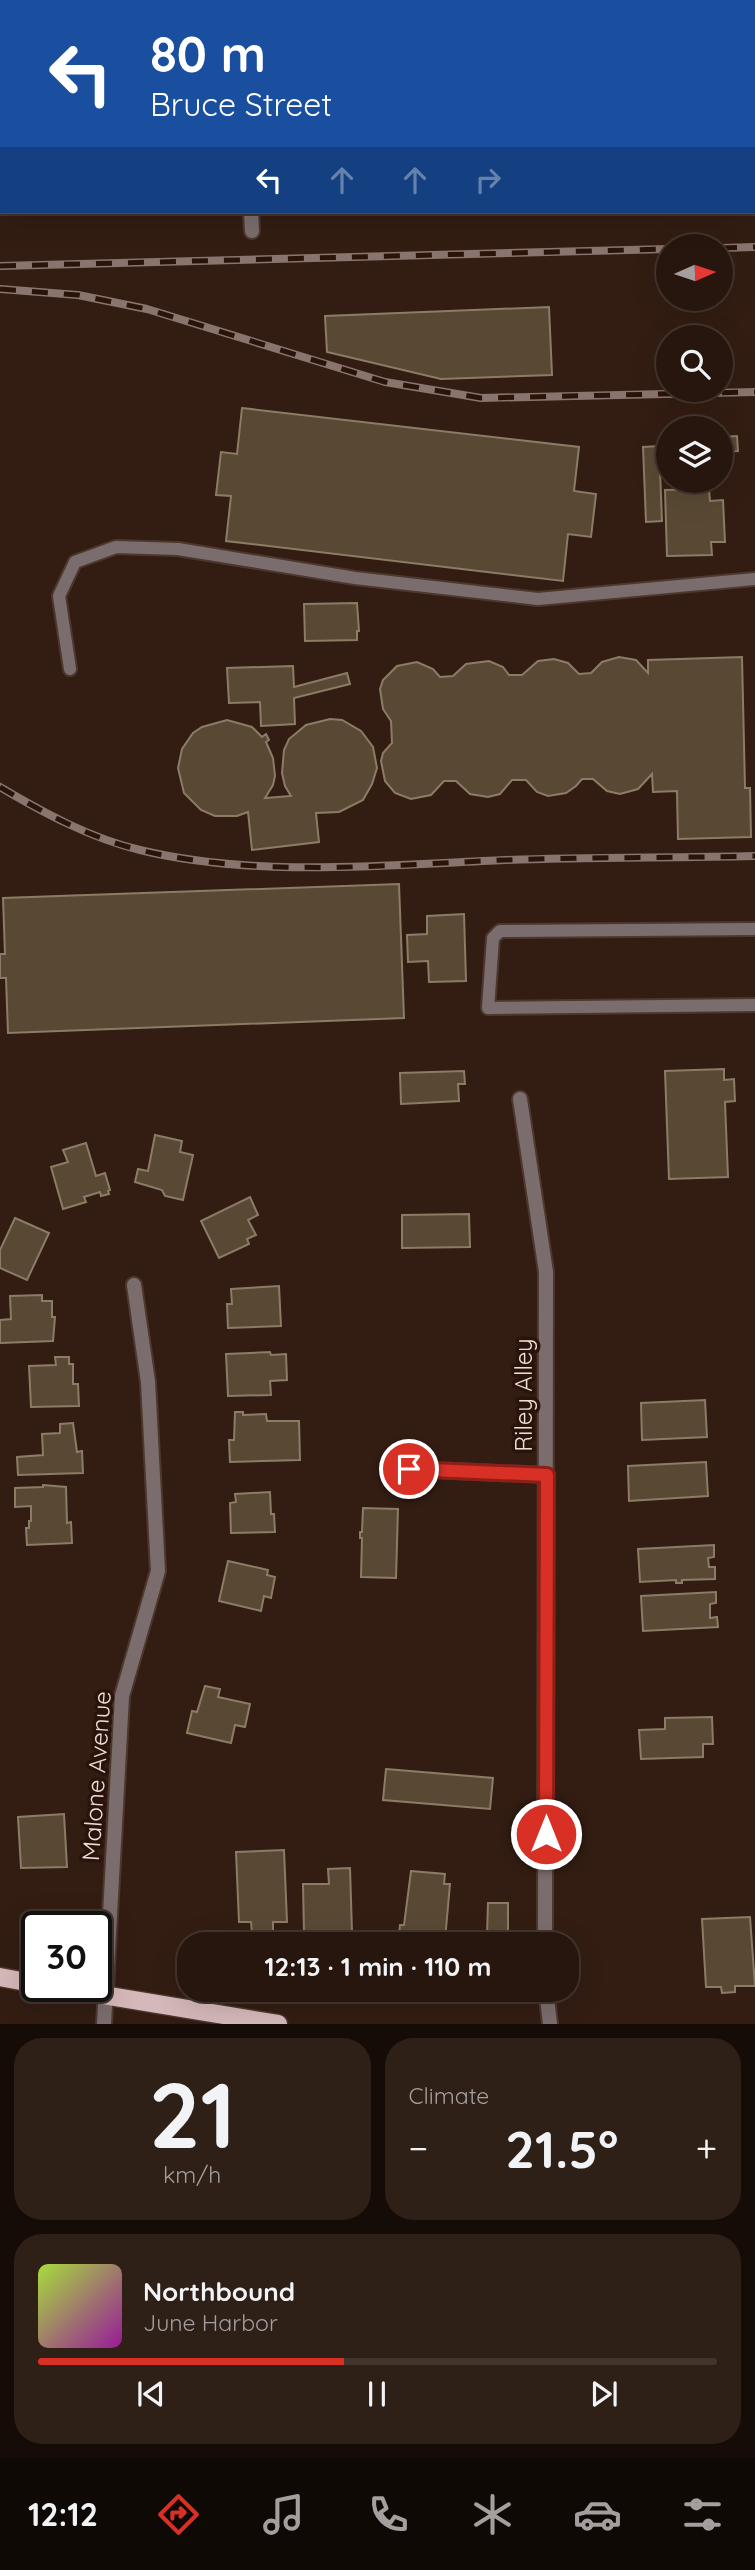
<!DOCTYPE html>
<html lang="en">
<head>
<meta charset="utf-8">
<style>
	:root { --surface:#26160e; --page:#2e1f17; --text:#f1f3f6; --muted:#a49f9e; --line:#42352e; --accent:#d93025 }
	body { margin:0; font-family:Quicksand,sans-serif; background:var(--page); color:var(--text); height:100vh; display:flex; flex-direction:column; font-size:26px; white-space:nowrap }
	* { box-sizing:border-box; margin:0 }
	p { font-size:23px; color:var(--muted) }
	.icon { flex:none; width:38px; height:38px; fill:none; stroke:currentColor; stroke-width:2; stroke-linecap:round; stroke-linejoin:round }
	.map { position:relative; height:2024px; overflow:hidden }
	.sheet { display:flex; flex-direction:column; gap:14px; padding:14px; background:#150c08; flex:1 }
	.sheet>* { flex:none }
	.top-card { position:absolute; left:0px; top:0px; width:756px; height:214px; box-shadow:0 7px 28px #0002,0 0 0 2px var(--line); background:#1a4fa0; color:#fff; overflow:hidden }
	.needle { width:46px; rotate:87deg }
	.fabs { position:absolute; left:656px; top:234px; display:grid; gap:14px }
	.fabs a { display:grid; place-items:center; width:77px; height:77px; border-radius:50%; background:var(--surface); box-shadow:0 7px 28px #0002,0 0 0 2px var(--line); font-size:35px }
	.speed { position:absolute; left:21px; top:1911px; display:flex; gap:14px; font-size:35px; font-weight:700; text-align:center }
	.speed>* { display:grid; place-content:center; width:91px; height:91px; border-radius:50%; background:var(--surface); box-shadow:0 7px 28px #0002,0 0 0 2px var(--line); line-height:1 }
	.speed .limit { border:4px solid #111; border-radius:10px; background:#fff; color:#111 }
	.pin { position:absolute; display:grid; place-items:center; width:60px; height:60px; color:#fff; margin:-30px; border:4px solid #fff; border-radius:50%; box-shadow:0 2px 7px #0007 }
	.me { position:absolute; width:77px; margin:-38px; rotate:0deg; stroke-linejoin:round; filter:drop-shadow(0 0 5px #0008) }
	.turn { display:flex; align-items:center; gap:24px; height:147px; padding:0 35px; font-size:32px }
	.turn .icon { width:91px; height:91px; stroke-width:2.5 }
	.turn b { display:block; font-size:49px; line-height:60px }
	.lanes { display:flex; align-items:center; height:66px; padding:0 35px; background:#0003; justify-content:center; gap:35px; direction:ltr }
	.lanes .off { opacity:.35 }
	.big { font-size:52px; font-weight:800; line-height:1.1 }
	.sheet .tile { flex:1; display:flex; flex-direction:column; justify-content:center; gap:10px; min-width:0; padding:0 24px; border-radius:28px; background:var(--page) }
	.sheet .dial { align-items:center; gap:0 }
	.dial b { font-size:91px; line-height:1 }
	.song { display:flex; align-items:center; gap:21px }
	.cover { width:84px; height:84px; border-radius:10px; background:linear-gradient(135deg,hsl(80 70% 55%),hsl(300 70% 35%)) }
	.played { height:7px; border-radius:4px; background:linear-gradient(90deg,var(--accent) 45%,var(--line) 45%) }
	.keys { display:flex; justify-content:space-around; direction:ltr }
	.heat { display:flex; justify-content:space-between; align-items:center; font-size:38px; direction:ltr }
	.sheet .tiles { flex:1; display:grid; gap:14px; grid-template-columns:1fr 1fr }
	.tile:last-child { grid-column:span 2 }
	.trip { position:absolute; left:177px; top:1932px; width:402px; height:70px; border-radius:28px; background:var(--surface); box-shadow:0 7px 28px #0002,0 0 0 2px var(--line); font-weight:800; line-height:70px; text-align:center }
	.tab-bar { display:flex; height:112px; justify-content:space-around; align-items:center; background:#0f0906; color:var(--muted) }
	.tab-bar .icon { width:49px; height:49px }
	.tab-bar .selected { color:var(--accent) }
	.tab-bar b { font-size:32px; color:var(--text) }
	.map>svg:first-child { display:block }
	.building { fill:#594934; stroke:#8c7b65; stroke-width:2 }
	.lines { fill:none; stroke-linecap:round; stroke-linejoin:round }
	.lane-casing { stroke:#4d382e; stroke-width:16 }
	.street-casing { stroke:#4d382e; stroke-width:18 }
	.primary-casing { stroke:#4d382e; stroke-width:21 }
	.lane { stroke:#7b6d6e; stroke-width:12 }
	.street { stroke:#7b6d6e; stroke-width:14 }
	.primary { stroke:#d5b8ba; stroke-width:18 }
	.rail-casing { stroke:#89756d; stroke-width:8 }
	.rail { stroke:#29130a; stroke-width:5; stroke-dasharray:16; stroke-linecap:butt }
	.route-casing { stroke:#8d1f18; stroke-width:18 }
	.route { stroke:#d93025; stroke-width:12 }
	.labels { text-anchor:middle; stroke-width:7; stroke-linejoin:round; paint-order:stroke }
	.street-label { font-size:24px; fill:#edddd7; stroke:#29130a }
</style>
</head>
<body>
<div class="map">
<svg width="755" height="2024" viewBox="0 0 755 2024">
	<rect width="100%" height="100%" fill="#331d13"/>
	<g class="building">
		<rect x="308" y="0" width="48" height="2"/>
		<path d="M454,0h58v2h-57z"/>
		<path d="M549,307l3,68 -111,4 -114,-27 -2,-36z"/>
		<path d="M242,408l337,39 -5,44 22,3 -5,43 -23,-3 -5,47 -337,-40 5,-45 -15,-1 5,-43 16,2z"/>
		<path d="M737,436l1,15 -17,1v-15z"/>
		<path d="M659,446l3,75 -16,1 -3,-75z"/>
		<path d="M709,489l1,12 13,-1 2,42h-14l1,13 -45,1 -2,-66z"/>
		<path d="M357,603l2,28h-2v9l-52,1 -1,-37z"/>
		<path d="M619,657l17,3 12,13v-13l94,-3 3,131h5l1,49 -73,2 -1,-48 -24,1 -1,-18 -14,15 -18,5 -13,-3 -14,-12h-11l-6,7 -10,7 -18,3 -11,-4 -11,-12h-14l-12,14 -12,3 -18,-3 -14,-13h-12l-13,14 -20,4 -16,-6 -10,-12 -4,-20 2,-8 9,-10 -1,-22 -8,-12 -3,-20 3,-9 14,-14 20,-4 16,7 7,8 13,-1 13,-12 23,-3 14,6 6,8h13l16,-14 16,-2 14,4 11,11 12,-1 11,-11z"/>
		<path d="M293,666l1,21 53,-14 3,11 -56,14 1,26 -34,2 -1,-24 -31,1 -2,-35z"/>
		<path d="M330,719l12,1 19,11 12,16 4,21 -5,16 -9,16 -24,12 -23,1 3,29 -67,8 -4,-38 -11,4h-22l-14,-6 -17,-17 -6,-25 4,-19 11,-16 9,-6 25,-7 25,7 10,10 4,-3 3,6 -3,2 7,16 2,18 -2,9 -8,13 26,-2 -6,-10 -3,-13 2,-23 5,-11 17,-14z"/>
		<path d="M399,884l5,134 -396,15 -2,-55h-6v-24h5l-2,-56z"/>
		<path d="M464,914l2,67 -37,1 -1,-21 -20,1 -1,-27 20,-1v-18z"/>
		<path d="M724,1069v11l10,-1 1,22 -10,1 3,75 -59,2 -4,-108z"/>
		<path d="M464,1071l1,13h-7l1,17 -58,3 -1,-31z"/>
		<path d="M155,1135l27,6 -2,11 13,3 -10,45 -18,-4 -3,-6 -27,-8 3,-13 10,2z"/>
		<path d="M86,1143l10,33 9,-3 5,17 -2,1 1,3 -8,2 -1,-4 -16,5 2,5 -23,7 -12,-42 17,-5 -5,-12z"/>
		<path d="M250,1197l8,18 -10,5 8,15 -9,4 2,5 -30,14 -18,-37z"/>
		<path d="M469,1214l1,33 -68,1v-33z"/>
		<path d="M15,1218l34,15 -22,47 -27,-12v-18z"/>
		<path d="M279,1286l2,40 -53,2 -1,-24h5l-1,-15z"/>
		<path d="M42,1295v6h10v16h3l-2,24 -53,2v-23l11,-1 -1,-23z"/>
		<path d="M270,1352l1,3 15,-1 1,26 -17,1 1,14 -43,1 -2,-42z"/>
		<path d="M55,1357h14v7h4v20h5l1,22 -48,1 -2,-41 27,-1z"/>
		<path d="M705,1400l2,37 -65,3 -1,-37z"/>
		<path d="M235,1412h8v3l23,-1 1,7h32l1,39 -70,2 -1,-22h5z"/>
		<path d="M73,1423l4,29 5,-1 1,22 -65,2 -1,-18 26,-2 -1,-21 18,-1v-9z"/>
		<path d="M706,1462l2,34 -79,5 -1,-35z"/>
		<path d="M43,1485l23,2 1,36 4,-1 1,21 -45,2 -1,-17h3v-7h2v-15l-16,1v-19l28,-1z"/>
		<path d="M270,1492l1,22h3l1,18 -44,1 -1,-30 6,-1 -1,-8z"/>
		<path d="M363,1508l35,1 -2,69 -35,-1 1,-39h-2v-6h2z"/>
		<path d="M714,1545v12l-6,1 1,9h6v12l-33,1v3h-6v-3l-36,2 -2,-33z"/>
		<path d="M228,1561l40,9 -1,5 8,2 -4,21 -7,-2 -3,15 -42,-10z"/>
		<path d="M716,1592v11l-6,1v14l7,-1 1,10 -75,4 -2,-35z"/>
		<path d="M205,1686l15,3 -2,8 32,7 -5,23 -10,-2 -4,18 -44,-10 5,-22 5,1z"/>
		<path d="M712,1717l1,27h-10v13l-62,2 -2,-29 26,-1v-11z"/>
		<path d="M386,1769l107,9 -3,31 -107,-9z"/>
		<path d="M64,1814l3,53 -46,1 -3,-51z"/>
		<path d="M284,1850l3,72h-14v10l-21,1 -1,-11h-12l-3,-70z"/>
		<path d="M350,1868l2,64h-11v11l-23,1v-11h-14l-1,-49h26l-1,-15z"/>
		<path d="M411,1871l34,3 -1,10h6l-5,56 -18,-2 -1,6h-28l2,-19h4z"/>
		<path d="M488,1903h20v33h2v8h-25v-9h2z"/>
		<path d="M750,1917l5,69h-20v6l-13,1 -1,-6h-15l-4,-68z"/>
	</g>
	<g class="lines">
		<defs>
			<g id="lane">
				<path d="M70,669l-11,-73 16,-34 41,-15 62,2 177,29 183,21 217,-20"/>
				<path d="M755,929l-255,2 -7,7 -5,70 267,-3"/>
			</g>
			<g id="street">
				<path d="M248,0v2"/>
				<path d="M564,0v2"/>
				<path d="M251,212l1,19"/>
				<path d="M520,1099l26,173 -1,672"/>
				<path d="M409,1469l138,6"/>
				<path d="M546,1990l4,34"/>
				<path d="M104,2024l18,-328 36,-125 -10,-189 -14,-97"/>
			</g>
			<g id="primary">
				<path d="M0,1977l37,7"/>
				<path d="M49,1986l229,38"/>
			</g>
		</defs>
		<use href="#lane" class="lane-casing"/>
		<use href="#street" class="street-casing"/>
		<use href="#primary" class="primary-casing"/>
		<use href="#lane" class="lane"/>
		<use href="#street" class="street"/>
		<use href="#primary" class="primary"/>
		<defs>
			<g id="rail">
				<path d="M721,248l34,-1"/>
				<path d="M0,266l668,-17"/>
				<path d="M0,289l78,6 69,14 238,73 96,16 274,-6"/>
				<path d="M0,787c44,26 90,51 140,63 116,28 247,15 365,10 83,-3 167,-2 250,-4"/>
			</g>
		</defs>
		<use href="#rail" class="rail-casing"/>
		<use href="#rail" class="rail"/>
	</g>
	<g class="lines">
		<defs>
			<path id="route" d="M409,1469l138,6 -1,359"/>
		</defs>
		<use href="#route" class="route-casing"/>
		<use href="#route" class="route"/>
	</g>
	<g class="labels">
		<g class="street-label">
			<text transform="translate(524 1395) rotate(-90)" y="8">Riley Alley</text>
			<text transform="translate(97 1776) rotate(-86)" y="8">Malone Avenue</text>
		</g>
	</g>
</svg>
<div class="fabs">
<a><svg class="needle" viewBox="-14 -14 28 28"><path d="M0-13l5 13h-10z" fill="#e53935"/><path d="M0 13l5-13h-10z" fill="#a49f9e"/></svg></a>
<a><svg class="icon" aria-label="search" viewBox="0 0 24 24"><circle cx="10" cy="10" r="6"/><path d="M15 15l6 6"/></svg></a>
<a><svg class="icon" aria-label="layers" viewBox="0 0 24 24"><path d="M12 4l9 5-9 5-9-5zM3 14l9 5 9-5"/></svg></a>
</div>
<div class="speed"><div class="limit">30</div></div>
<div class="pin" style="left:409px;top:1469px;background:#d93025"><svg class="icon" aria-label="arrive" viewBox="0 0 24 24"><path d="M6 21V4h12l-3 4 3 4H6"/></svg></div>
<svg class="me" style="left:546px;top:1834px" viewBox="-20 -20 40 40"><circle r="17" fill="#d93025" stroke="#fff" stroke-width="3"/><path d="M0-11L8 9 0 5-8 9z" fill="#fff"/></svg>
<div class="trip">12:13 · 1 min · 110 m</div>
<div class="top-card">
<div class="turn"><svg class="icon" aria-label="left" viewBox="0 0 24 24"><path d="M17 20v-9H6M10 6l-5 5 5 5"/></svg><div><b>80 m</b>Bruce Street</div></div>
<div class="lanes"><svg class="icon" aria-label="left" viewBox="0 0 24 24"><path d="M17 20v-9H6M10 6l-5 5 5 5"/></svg><svg class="icon off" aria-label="ahead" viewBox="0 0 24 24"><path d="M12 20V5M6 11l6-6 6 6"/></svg><svg class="icon off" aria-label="ahead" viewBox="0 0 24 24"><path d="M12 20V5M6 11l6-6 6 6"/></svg><svg class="icon off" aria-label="right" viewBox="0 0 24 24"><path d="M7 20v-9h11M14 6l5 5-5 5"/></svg></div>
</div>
</div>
<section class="sheet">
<div class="tiles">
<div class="tile dial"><b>21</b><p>km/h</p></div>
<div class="tile"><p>Climate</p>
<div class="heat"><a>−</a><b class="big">21.5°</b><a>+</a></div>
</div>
<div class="tile">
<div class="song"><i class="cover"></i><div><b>Northbound</b><p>June Harbor</p></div></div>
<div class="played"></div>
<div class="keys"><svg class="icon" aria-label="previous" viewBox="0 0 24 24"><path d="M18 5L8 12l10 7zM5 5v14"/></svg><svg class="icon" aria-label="pause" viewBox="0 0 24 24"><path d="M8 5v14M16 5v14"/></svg><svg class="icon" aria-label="next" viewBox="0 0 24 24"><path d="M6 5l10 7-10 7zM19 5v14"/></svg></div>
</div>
</div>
</section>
<nav class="tab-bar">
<b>12:12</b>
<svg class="icon selected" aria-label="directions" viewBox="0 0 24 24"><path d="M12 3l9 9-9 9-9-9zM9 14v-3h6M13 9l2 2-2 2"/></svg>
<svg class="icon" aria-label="music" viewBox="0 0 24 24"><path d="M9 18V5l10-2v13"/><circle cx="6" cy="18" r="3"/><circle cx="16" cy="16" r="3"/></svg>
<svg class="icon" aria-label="phone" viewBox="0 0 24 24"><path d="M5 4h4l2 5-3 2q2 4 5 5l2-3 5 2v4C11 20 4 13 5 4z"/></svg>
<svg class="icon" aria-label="climate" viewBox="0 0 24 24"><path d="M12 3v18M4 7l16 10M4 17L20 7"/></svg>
<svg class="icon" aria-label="car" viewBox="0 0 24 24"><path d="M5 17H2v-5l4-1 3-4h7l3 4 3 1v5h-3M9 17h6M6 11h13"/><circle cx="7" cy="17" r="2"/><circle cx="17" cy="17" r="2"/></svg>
<svg class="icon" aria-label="filters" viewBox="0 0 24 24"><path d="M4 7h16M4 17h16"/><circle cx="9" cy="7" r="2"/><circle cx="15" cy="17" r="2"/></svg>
</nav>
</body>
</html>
